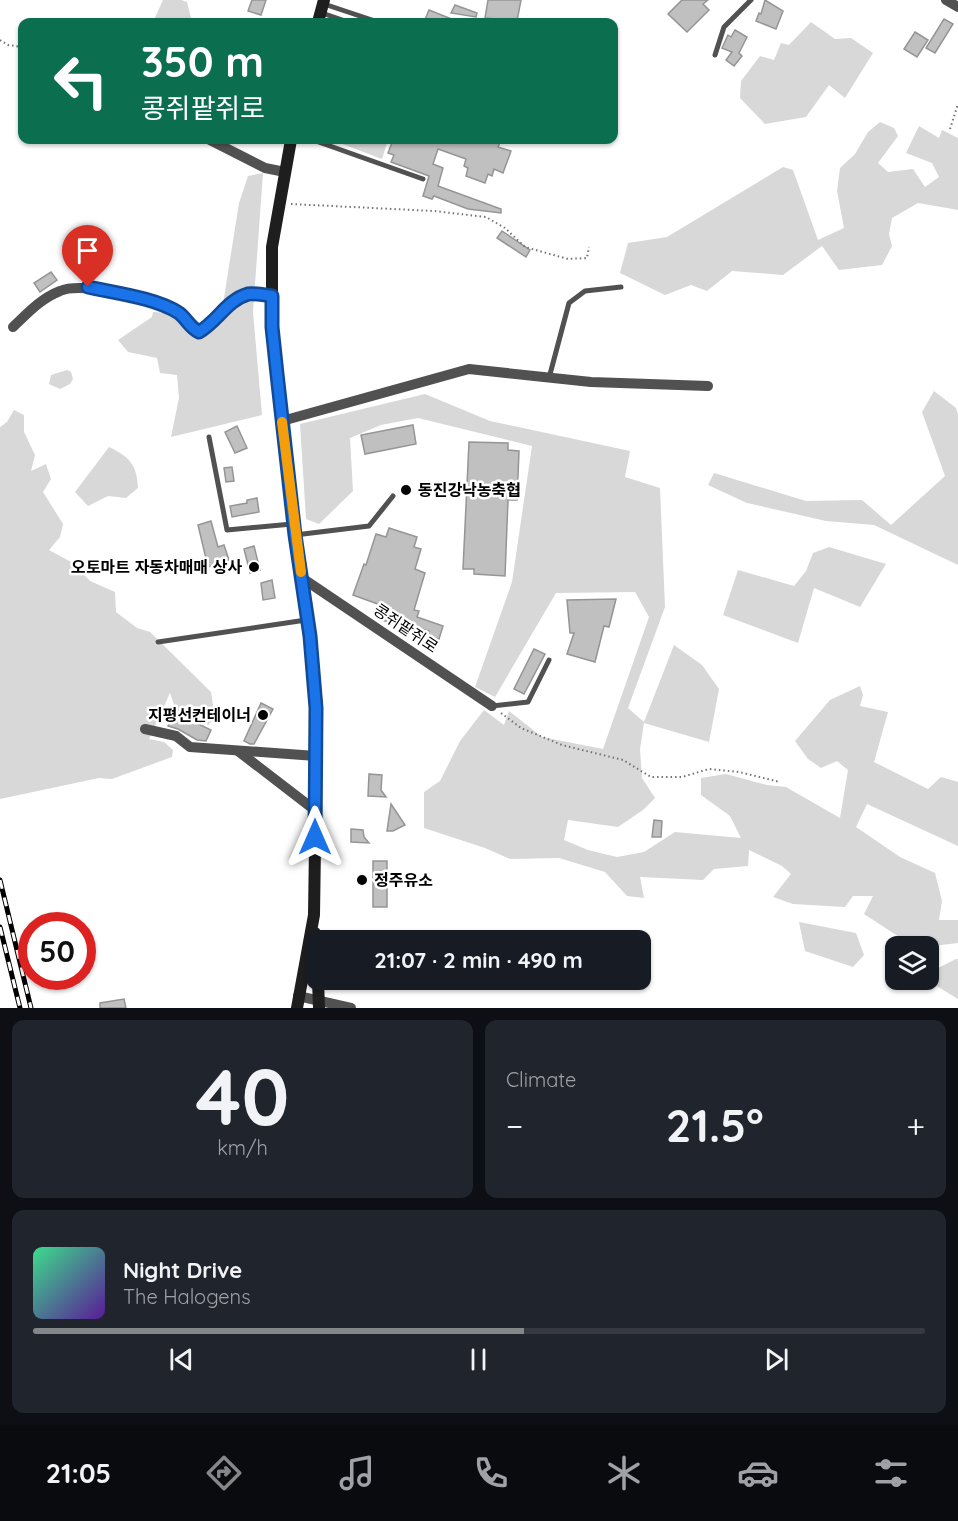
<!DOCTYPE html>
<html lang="en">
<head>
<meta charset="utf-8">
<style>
	:root { --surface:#171b24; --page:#20242c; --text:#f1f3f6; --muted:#9ea1a6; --line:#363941; --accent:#858687 }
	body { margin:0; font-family:Quicksand,"Noto Sans KR",sans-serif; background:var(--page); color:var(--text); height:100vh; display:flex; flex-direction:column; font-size:22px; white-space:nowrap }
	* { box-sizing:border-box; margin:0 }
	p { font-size:20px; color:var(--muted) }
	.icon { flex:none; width:33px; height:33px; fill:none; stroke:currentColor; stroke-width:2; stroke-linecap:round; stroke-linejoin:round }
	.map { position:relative; height:1008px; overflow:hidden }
	.panel { display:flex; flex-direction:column; gap:12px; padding:12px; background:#0d0f14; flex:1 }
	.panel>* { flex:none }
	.hud { position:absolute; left:18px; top:18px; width:600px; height:126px; border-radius:12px; box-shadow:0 2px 4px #0004; background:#0b6e4f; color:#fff; overflow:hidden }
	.fabs { position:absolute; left:885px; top:936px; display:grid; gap:12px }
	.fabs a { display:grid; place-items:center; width:54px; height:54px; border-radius:12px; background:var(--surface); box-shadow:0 2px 4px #0004; font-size:30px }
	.speed { position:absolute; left:18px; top:912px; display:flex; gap:12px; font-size:30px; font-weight:700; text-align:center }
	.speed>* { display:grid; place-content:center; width:78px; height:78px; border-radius:50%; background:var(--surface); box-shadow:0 2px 4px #0004; line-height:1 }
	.speed .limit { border:9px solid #d22; background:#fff; color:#111 }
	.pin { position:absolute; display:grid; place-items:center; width:51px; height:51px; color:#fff; margin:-62px -26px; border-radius:50% 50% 50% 0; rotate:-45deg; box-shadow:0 0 6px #0007 }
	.pin .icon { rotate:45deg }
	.me { position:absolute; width:66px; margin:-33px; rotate:0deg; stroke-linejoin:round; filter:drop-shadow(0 0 4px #0008) }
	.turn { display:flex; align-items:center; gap:21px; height:126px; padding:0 24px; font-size:27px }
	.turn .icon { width:78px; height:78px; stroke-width:2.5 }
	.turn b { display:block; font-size:42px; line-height:51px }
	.big { font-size:45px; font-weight:700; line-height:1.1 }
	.panel .tile { flex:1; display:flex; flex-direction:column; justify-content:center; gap:9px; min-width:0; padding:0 21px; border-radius:12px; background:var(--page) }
	.panel .dial { align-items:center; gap:0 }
	.dial b { font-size:78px; line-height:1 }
	.song { display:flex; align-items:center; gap:18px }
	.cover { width:72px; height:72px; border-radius:9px; background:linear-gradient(135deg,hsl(150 70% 55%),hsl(270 70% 35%)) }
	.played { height:6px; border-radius:3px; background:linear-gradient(90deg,var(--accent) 55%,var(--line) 55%) }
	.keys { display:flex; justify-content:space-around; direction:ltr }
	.heat { display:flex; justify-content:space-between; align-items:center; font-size:33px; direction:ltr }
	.panel .tiles { flex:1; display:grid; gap:12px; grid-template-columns:1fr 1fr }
	.tile:last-child { grid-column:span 2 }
	.trip { position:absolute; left:306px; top:930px; width:345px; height:60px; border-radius:12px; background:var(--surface); box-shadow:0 2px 4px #0004; font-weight:700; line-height:60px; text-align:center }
	.dock { display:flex; height:96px; justify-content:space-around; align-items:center; background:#090b0e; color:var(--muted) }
	.dock .icon { width:42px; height:42px }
	.dock .current { color:var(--accent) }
	.dock b { font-size:27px; color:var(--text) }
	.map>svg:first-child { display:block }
	.green { fill:#d8d8d8 }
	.building { fill:#c0c0c0; stroke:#959595; stroke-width:1.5 }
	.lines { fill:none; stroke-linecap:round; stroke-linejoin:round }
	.path { stroke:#737373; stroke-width:2; stroke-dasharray:1.5 3; stroke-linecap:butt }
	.service { stroke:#515151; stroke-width:5 }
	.minor { stroke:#515151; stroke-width:10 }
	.secondary { stroke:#1e1e1e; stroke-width:12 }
	.rail-casing { stroke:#000; stroke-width:5 }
	.rail { stroke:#fff; stroke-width:3; stroke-dasharray:9; stroke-linecap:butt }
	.route-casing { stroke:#114b97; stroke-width:15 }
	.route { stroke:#1a73e8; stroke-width:10 }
	.slow { stroke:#f59e0b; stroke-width:10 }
	.poi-dot { fill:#000; stroke:#fff; stroke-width:2 }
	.labels { text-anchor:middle; stroke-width:5; stroke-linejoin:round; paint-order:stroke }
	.poi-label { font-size:16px; font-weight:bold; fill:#000; stroke:#fff; text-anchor:start }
	.street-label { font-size:16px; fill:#000; stroke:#fff }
</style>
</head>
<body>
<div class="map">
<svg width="958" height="1008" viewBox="0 0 958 1008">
	<rect width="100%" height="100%" fill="#fff"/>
	<g class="green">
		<path d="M163,0h18l6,2 5,20h-39z"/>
		<path d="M811,22l24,17 16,-1 22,15 -28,45 -16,-13 -23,32 -41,7 -25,-26 1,-17 19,-25 14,4 7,-17 8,2z"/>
		<path d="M880,122l14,6 4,8 -20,27 10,9 25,-3 12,18 14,-10 -7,-14 -26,-10 13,-27 20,12 3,-8 16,8v72l-40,-7 -26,15 -3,16 3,12 -10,19 -43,5 -17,-24 -39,29 -51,-4 -25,20 -16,-6 -26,10 -45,-22 8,-30 39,-6 116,-70 10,3 25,70 26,-12 -7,-37 3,-23 15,-14 13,-22z"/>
		<path d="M332,140h56l-6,19z"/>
		<path d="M263,173l-10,139 9,103 -91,22 8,-39 -2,-23 -17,-2 -3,-15 -29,-6 -10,-12 34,-23 1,-5 37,2 12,12 21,-22 16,-101 9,-27z"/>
		<path d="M67,370l4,2 2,7 -3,5 -10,5 -11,-5 2,-9z"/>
		<path d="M934,391l22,17 2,6v151l-84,-40 -48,-4 -79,-18 -39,-18 6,-12 92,28 56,-1 29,25 54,-49 -23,-64z"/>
		<path d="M425,394l65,27 140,30 -5,26 35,11 5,119 -37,101 16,14 30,-77 28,20 17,24 -10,53 -65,-19 -4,26 2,29 13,20 -12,12 -25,17 -50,-7 -4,20 24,10 29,7 27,-5 31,-20 66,6 -11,-22 -29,-21v-17l25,-4 41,11 19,2 54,31 8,-48 -11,-9 -16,7 -13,-9 -13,-18 35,-41 30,-14 3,9 -3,11 28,6 -14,50 54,27 13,-12 17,5v64l-91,-42 -11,23 44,30 35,16 7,28 -3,19h19v23l-25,3 -23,-2 -46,-30 9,-18h-20l-8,11 -52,-3 -20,-7 18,-23 -9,-8 -33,-16 -1,16 -34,3 -11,11 -63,-3 4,21 -17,-2 -22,-24 -46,-14 -49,1 -25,-11 -61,-20v-36l16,-11 20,-40 24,-31 20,15 5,-14 33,26 61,12 46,-132 -14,-25 -79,1 -61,104 -20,-10 37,-105 20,-136 -114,-28 -37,7 -31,13 3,53 -34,33 -13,-5 -6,-95z"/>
		<path d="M14,410l10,5v17l11,23 -4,16 15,-7 5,15 -8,13 20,32 -3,13 -11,13 24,13 17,18 25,11 1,20 21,16 13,4 61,60 4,26 -7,7 -32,-15 -6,-17 -21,46 15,3 9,8 -1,7 -60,22 -13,-1 -99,21v-372l7,-5z"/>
		<path d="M109,447c21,10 28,18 29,41l-12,10 -18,-2 -20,10 -13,-14z"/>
		<path d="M829,547l57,17 -26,43 -46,-19 -16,55 -75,-28 15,-45 56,16 12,-15 7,-18z"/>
		<path d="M799,922l57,11 8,22 -11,12 -48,-16z"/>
		<path d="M956,959h2v40l-23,-14 -1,-15z"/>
	</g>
	<g class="building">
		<path d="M252,0h14l-5,15 -13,-4z"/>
		<path d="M488,0h33l-4,21 -32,-3z"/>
		<path d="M682,0h26l-5,4 6,6 -22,22 -19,-18z"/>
		<path d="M765,0l18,11 -7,18 -20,-8 3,-8 2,1z"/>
		<path d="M455,5l22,8 -1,4 -25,-4z"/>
		<path d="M429,10l30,12h-35z"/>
		<path d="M944,19l9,5 -18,29 -9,-5z"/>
		<path d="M735,30l12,7 -8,16 3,3 -8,10 -8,-6 6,-8 -10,-4 6,-13 3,2z"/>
		<path d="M915,32l13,8 -11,17 -13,-8z"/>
		<path d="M393,140h108l-3,7 13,4 -8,22 -9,-4 -2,7 -4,-2 -3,9 -19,-7 2,-8 -4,-2 2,-7 -28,-10 -5,15 10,4 -5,18 63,23v4l-33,-4 -34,-13 -2,3 -9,-3 6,-20 -38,-14 3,-7 -6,-2z"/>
		<path d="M502,231l28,19 -4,7 -29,-19z"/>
		<path d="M51,272l6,8 -17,12 -6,-9z"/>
		<path d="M413,425l3,19 -51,10 -4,-19z"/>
		<path d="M237,426l10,22 -12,5 -10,-21z"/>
		<path d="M469,442l39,1v7l11,1 -2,49h-9l-3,76 -31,-2v-5h-11z"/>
		<path d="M232,467l2,14 -8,1 -2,-14z"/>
		<path d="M257,498l2,14 -27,5 -2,-11 17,-3v-3z"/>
		<path d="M211,521l7,26 6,-2 5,15 -21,7 -10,-42z"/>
		<path d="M389,528l28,9 -3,10 7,2 -6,20 10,4 -11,37 5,1 -2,6 26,9 -4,13 -11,-3 1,-5 -15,-4 -1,3 -31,-10 4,-13 -33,-12 11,-31 2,1 10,-31 10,3z"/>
		<path d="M254,546l6,24 -10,3 -6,-24z"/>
		<path d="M272,580l3,18 -12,2 -2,-17z"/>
		<path d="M616,599l-7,28 -5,-1 -9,36 -28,-8 7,-21h-4l-3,-33z"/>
		<path d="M534,649l11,5 -21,40 -10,-5z"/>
		<path d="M261,703l12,6 -19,35h-4l-6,-3z"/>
		<path d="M174,712l37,18 -5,11 -9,-1 -19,-11 -10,-3z"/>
		<path d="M369,774l13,1 -1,15 5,7 -18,-1z"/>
		<path d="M391,804l14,21 -12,6h-6z"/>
		<path d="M654,820l8,1 -1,16h-9z"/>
		<path d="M351,829l12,1 1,7 5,6 -18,-1z"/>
		<rect x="373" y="861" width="14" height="46"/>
		<path d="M124,999l2,9h-26v-5z"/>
	</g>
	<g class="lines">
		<g class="path">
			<path d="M0,40l8,5 14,2"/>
			<path d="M950,129l8,-25"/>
			<path d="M291,204l143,7 52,6 19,11 20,19 43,12 19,-1 2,-11"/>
			<path d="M501,713l20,15 41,17 61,15 28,17h31l27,-8 30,3 41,10"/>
		</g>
		<g class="service">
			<path d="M324,4l54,18"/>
			<path d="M322,13l26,9"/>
			<path d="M715,55l9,-28 27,-27"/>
			<path d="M313,140l110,39"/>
			<path d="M549,378l20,-75 16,-12 36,-4"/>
			<path d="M209,437l18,93 65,-6"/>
			<path d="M295,535l74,-9 24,-30"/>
			<path d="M158,642l148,-22"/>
			<path d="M492,706l36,-4 21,-42"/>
		</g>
		<g class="minor">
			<path d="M946,0l12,7"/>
			<path d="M210,140l55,28 20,4"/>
			<path d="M13,327c15,-14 27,-28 47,-36 23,-10 99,8 119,23 8,5 11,13 20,18 18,-10 28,-32 49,-38 7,-1 17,1 24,1"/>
			<path d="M282,421l187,-52 122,13 117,4"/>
			<path d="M302,578l190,128"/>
			<path d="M145,729l31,7 14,11 126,9"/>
			<path d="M238,751l78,60"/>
			<path d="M298,996l53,12"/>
		</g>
		<g class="secondary">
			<path d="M318,22l6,-22"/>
			<path d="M291,140l-19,107v81l23,207 15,101 7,72 -3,207 -17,93"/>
			<path d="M315,933l1,23"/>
			<path d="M318,980l1,28"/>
		</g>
		<defs>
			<g id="rail">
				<path d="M0,880l31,128"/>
				<path d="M0,927l20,81"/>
			</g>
		</defs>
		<use href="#rail" class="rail-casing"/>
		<use href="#rail" class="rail"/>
	</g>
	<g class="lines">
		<defs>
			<path id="route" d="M88,287c27,6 68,11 91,26 8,6 10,14 20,19 18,-10 28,-32 49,-38 7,-1 17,1 24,2v31l5,47 18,161 15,101 6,72 -1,129"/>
		</defs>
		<use href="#route" class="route-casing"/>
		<use href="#route" class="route"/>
		<path class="slow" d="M282,422l19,150"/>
	</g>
	<g class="poi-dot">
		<circle cx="406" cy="490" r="6"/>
		<circle cx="254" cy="567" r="6"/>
		<circle cx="263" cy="715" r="6"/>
		<circle cx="362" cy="880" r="6"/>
	</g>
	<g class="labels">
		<g class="poi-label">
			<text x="418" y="496">동진강낙농축협</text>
			<text x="242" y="573" text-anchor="end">오토마트 자동차매매 상사</text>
			<text x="251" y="721" text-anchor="end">지평선컨테이너</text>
			<text x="374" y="886">정주유소</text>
		</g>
		<g class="street-label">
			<text transform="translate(406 628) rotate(34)" y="6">콩쥐팥쥐로</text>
		</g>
	</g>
</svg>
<div class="fabs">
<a><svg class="icon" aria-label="layers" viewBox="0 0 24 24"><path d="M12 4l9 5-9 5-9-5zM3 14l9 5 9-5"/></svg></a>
</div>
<div class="speed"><div class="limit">50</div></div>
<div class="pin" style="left:88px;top:287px;background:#d93025"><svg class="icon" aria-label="arrive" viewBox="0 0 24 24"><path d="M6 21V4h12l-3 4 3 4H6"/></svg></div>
<svg class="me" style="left:315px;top:837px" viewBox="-20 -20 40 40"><path d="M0-17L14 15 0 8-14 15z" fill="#1a73e8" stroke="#fff" stroke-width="4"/></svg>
<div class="trip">21:07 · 2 min · 490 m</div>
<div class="hud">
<div class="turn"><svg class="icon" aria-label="left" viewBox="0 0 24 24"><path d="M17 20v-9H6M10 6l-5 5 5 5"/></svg><div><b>350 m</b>콩쥐팥쥐로</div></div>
</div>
</div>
<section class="panel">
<div class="tiles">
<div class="tile dial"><b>40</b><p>km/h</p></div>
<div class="tile"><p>Climate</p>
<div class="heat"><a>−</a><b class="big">21.5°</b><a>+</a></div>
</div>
<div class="tile">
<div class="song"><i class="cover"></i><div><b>Night Drive</b><p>The Halogens</p></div></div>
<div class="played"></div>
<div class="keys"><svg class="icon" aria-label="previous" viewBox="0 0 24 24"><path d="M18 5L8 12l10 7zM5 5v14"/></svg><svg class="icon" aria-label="pause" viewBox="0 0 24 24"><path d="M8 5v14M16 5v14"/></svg><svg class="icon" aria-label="next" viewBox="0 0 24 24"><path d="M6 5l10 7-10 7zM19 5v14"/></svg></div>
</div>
</div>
</section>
<nav class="dock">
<b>21:05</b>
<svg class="icon current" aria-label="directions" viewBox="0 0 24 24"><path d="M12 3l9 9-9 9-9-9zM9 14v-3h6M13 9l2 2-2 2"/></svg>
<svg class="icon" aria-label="music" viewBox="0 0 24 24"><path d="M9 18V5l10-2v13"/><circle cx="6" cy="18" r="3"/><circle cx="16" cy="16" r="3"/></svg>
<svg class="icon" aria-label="phone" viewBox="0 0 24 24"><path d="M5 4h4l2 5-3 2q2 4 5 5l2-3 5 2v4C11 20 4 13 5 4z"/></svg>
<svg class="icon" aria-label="climate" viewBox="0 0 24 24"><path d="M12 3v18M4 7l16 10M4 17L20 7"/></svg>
<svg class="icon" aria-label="car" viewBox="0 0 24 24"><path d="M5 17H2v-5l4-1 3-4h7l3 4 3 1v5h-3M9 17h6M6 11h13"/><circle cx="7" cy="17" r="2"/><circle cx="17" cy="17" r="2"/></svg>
<svg class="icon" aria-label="filters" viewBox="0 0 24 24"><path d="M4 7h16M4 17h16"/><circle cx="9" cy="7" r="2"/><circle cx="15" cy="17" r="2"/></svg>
</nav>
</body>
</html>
